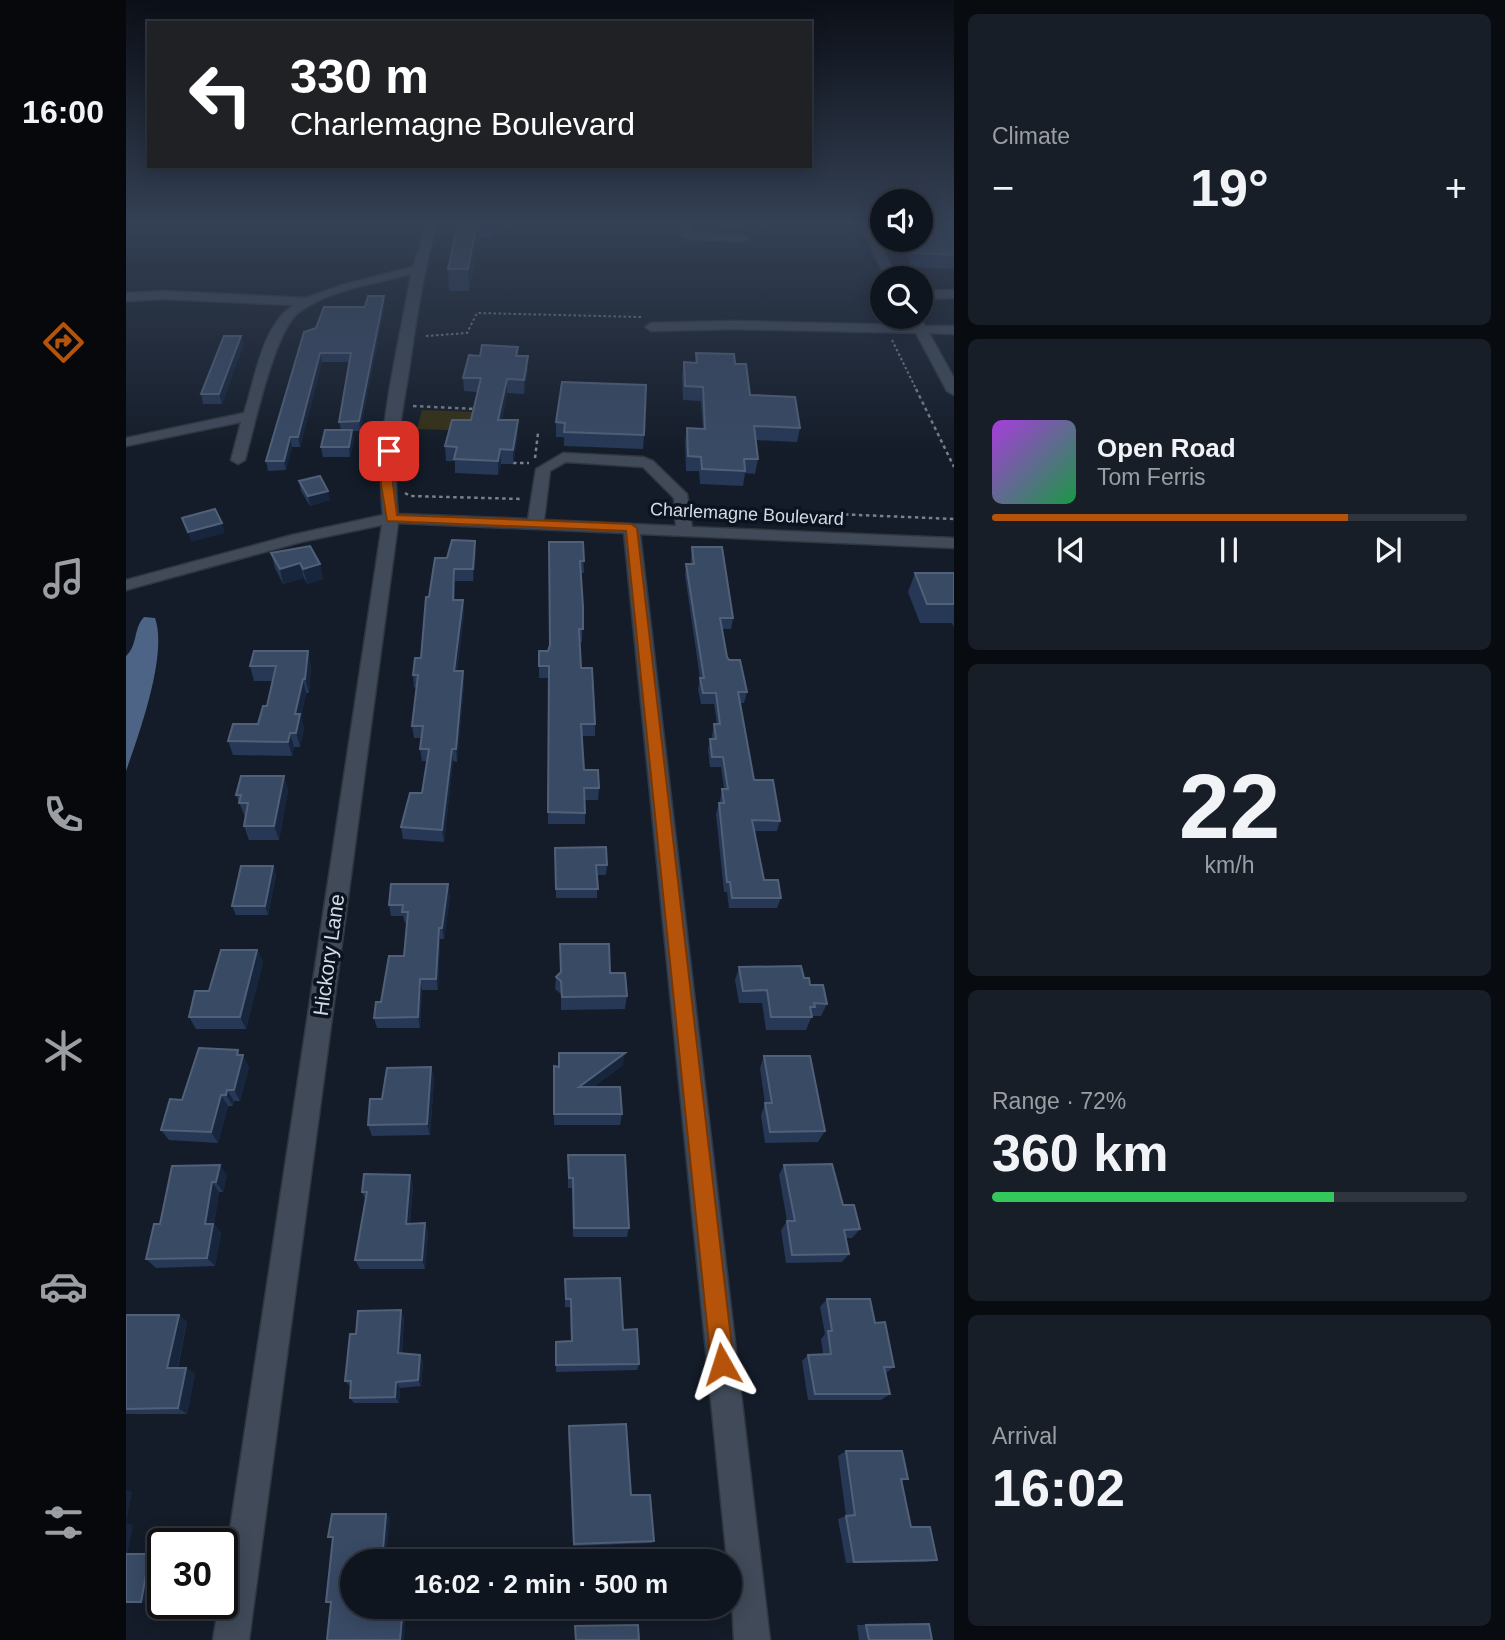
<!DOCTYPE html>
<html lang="en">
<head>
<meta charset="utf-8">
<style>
	:root { --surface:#0f151f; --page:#181e28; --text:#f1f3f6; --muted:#9b9fa4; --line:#2f343d; --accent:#b45309 }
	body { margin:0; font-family:Helvetica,sans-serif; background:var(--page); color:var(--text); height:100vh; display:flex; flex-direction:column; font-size:26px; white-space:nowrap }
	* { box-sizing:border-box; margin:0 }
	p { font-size:23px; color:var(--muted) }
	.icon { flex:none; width:38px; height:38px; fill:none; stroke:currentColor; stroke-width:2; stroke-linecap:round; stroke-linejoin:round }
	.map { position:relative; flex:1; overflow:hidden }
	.drawer { display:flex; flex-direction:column; gap:14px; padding:14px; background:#080c11; width:551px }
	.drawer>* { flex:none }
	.hud { position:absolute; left:21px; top:21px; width:665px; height:147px; border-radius:0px; box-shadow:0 4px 18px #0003,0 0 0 2px var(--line); background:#202124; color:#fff; overflow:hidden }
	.fabs { position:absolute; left:744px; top:189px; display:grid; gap:14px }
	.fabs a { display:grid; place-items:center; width:63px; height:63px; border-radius:50%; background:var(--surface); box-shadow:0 4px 18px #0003,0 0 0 2px var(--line); font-size:35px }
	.speed { position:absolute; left:21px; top:1528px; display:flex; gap:14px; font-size:35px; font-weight:700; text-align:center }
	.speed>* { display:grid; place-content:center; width:91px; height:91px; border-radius:50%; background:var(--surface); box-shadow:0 4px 18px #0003,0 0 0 2px var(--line); line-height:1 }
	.speed .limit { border:4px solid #111; border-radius:10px; background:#fff; color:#111 }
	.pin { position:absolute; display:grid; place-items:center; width:60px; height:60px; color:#fff; margin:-30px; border-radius:14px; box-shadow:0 4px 10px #0006 }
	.me { position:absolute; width:77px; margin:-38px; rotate:354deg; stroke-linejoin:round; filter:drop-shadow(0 0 5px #0008) }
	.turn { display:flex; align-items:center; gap:24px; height:147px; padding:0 28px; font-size:32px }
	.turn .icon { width:91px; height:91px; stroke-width:2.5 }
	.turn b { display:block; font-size:49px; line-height:60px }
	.big { font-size:52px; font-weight:600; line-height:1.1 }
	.drawer .widget { flex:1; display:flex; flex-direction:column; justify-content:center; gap:10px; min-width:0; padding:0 24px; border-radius:10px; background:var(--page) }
	.drawer .dial { align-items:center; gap:0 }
	.dial b { font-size:91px; line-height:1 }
	.song { display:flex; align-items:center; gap:21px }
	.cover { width:84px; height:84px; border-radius:10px; background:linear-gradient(135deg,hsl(280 70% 55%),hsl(140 70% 35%)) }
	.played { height:7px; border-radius:4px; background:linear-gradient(90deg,var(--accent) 75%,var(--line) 75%) }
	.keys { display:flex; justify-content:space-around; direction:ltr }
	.heat { display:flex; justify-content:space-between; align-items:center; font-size:38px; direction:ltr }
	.charge { height:10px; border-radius:5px; background:linear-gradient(90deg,#34c759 72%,var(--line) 0) }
	.trip { position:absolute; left:214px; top:1549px; width:402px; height:70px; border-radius:35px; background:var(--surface); box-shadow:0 4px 18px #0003,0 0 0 2px var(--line); font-weight:600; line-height:70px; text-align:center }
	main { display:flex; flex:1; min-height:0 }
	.tab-bar { display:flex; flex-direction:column; width:126px; justify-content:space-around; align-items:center; background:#06080c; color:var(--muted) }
	.tab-bar .icon { width:49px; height:49px }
	.tab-bar .active { color:var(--accent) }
	.tab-bar b { font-size:32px; color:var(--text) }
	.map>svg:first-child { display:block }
	.green { fill:#353015 }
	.water { fill:#4e6487 }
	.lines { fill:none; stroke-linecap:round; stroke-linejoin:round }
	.minor-casing { stroke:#303640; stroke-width:3 }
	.path-far1 { stroke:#7a818c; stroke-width:2; stroke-dasharray:2.5 2.5; stroke-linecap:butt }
	.path { stroke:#7a818c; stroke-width:2.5; stroke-dasharray:3.5 3.5; stroke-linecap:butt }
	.minor { fill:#404a59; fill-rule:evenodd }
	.wall { fill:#263856 }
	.shaded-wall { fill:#17263d }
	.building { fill:#394a65; stroke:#516079; stroke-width:2 }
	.route { fill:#b45309; stroke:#753606; stroke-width:2 }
	.labels { text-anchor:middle; stroke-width:7; stroke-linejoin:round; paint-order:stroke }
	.far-street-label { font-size:18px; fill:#d5dbe4; stroke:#0b1320 }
	.street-label { font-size:21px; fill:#d5dbe4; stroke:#0b1320 }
</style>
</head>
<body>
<main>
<nav class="tab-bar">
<b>16:00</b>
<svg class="icon active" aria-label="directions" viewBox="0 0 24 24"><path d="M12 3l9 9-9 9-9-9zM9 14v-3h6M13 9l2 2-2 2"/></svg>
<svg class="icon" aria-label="music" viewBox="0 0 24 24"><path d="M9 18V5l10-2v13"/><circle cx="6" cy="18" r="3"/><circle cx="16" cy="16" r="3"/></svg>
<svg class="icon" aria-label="phone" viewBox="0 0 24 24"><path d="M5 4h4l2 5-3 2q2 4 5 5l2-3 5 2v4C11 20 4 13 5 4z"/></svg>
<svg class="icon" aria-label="climate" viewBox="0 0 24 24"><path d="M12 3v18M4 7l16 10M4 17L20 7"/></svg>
<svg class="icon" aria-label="car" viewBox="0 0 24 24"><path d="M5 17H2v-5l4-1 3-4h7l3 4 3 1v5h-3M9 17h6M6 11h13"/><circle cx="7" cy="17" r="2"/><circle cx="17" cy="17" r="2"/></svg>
<svg class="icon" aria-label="filters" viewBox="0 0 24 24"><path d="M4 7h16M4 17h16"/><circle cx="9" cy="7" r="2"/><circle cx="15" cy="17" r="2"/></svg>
</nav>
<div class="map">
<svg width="828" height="1640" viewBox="0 0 828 1640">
	<rect width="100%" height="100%" fill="#141c29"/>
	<path class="green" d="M296,410l53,2 -4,19 -54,-2z"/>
	<path class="water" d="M18,617l11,1c13,36 -16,116 -29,153v-115c12,-11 7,-27 18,-39z"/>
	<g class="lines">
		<defs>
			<g id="minor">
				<path d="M301,223h10c-14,49 -21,97 -28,147 -8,48 -17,95 -11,144l130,5 8,-50 27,-16 80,4 10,4 34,33 5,33 262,11v10l-314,-14 130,1106h-36l-4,-79h-3l-103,-1028 -226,-10 -149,1117h-36l6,-37h3v-21l160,-1057 -81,17 -175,48v-10l166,-45 91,-20c-9,-79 15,-163 28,-241 -36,10 -82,15 -113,39 -24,19 -44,115 -53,147l-7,4 -7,-4 10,-38 -115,24v-8l118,-25c11,-33 18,-89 50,-108l-131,-6 -37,2v-8l37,-2 143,7 36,-13 71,-18zM440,462l77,5 31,31 2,28 -132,-6 6,-49z"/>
				<path d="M556,223h10v10l51,2 6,3 -6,3 -56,-2 -5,-3z"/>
				<path d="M732,223h10l30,55h-12z"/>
				<path d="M828,290v8l-34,1v-8z"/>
				<path d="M784,317h10l5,9h29v8l-25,-1 25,45v17l-7,-4 -31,-58 -182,-4 -83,2 -6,-4 6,-4 83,-2 178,4z"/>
			</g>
		</defs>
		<use href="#minor" class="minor-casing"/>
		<g class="path-far1">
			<path d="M300,336l41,-3 10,-20 164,4"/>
			<path d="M766,340l25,51"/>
		</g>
		<g class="path">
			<path d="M790,389l38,78"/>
			<path d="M287,406l63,3"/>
			<path d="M409,458l3,-25"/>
			<path d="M387,463h16"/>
			<path d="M279,493l5,3 112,3"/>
			<path d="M614,510l214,9"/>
		</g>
		<use href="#minor" class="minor"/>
	</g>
	<g class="wall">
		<path d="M329,223h42l-5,16 -13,-1 -10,53h-20l-1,-22 8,-35z"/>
		<path d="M596,223h18l-1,5 -16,-1z"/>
		<path d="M828,223v46l-43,-2 -10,-27h19z"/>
		<path d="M259,304l-25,127h-8l2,9 -4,17h-27l-2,-10 20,-17 -2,-8 10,-60h-27l-22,85h-8l-6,23 -18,1 -2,-10 50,-133 49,-21z"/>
		<path d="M115,336l2,9 -21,59h-19l-2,-10z"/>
		<path d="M392,347v9l10,14 -4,24 -17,-1 -5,27h16v15l-5,29h-12l-3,11 -43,-2v-12h-9l-1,-15 26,-26 7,-28 -14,-1 -1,-13 17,-22z"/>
		<path d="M570,353l39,11 15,31 50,33 -3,14 -41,-2 2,19 -3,15 -10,-1 -2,13 -43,-2 -1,-13h-13l-1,-29 2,-14 16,1 -2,-28 -18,-1 -1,-24 2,-14 11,1z"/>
		<path d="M436,382l82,53 -1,14 -79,-3v-9h-8v-15z"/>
		<path d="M173,481l31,19 -20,6 -9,-15z"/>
		<path d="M349,541l1,12 -3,28h-18v19h8l1,13 -7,58h6l1,13 -7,78 -4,-1 -9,81 -41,-3 -2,-12 21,-34 5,-32h-5l-2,-12 1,-11h-7l-2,-12 4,-38 -2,-1 -1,-12 8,-17 8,-61 18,-39z"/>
		<path d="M457,542l1,31h-3l2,34 -1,35h-2l1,26 14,56v12h-13l2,34 15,18 -1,12h-13v24h-37l1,-146h-10v-12l9,-15z"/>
		<path d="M566,547l41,71 -2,11h-9l5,28 20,35 -3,11h-4l14,77 26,41 -3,10h-23l10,49 17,18 -4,10h-48l-2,-16h-3l-8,-78 3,-11h1v-3l2,-11h2l-3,-22h-11l-2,-17 2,-11h2v-4l2,-11h3l-3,-20h-13l-3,-15 2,-11 -15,-103 1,-11h5v-6z"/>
		<path d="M145,553l49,11 3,15 -16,5 -3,-6 -21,6 -8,-16z"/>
		<path d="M789,573h39v54l-2,-4h-32l-12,-31z"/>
		<path d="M185,665l-2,28h-3l-5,24 3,11 -4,19h-6l-2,9 -59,-1 -5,-14 30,-17 9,-18 6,-25h-19l-4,-15z"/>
		<path d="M158,776l4,15 -9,49h-30l-5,-14 1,-9 -9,-22z"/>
		<path d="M429,848l52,17 -1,10h-9v23h-41z"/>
		<path d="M147,866l3,9 -8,40h-32l-4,-9z"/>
		<path d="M324,896l-6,43h-4l-2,51h-16l-2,38h-43l-3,-10 30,-62 3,-33h-2l-2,-7h-12l-2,-11z"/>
		<path d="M434,944l50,29 17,23 -2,13 -64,1v-16l-6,-5 1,-12 4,-5z"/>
		<path d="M131,950l6,12 -17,67h-50l-7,-12 20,-26z"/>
		<path d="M613,967l65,11 23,26 -6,12h-9l-6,14h-40l-4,-27h-23l-4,-23z"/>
		<path d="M115,1055l8,12 -9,34h-6l-1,5h-5l-10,37 -49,-3 -8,-10 21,-30z"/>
		<path d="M638,1056l61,75 -7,11 -53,1 -4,-28 4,-11 -5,-36z"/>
		<path d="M497,1065l-30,22 29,27 -2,11h-66v-59z"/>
		<path d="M305,1067l3,12 -4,56 -58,1 -4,-11 14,-26z"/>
		<path d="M442,1155l61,73 -2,9h-54l-1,-49h-4z"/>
		<path d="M658,1165l59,40 17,24 -8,9h-6l3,16 -7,8 -56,1 -5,-33 6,-9 -8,-46z"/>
		<path d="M46,1166l55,9 -4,17h-4l-5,32 7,9 -6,33 -59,2 -10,-9 14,-35z"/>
		<path d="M284,1175l3,10 -3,39 15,-1 3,10 -3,36h-65l-5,-9 11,-59 -4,-9z"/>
		<path d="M439,1279l58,51 16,34 -2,6 -81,2v-30l15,-1 -1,-34h-5z"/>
		<path d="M701,1299l48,24 19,44 -8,6 4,21 -9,6h-73l-6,-39 6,-6 15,-1 -2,-15 4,-5 -5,-27z"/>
		<path d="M0,1315h53l8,7 -9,46h8l9,6 -8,40h-61z"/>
		<path d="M278,1318l-2,35 21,8 -2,25 -21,2 -1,15h-45l-4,-5 1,-11 -6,-6 11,-47z"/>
		<path d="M443,1426l62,69 23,46 -3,2 -78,3 -5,-115z"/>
		<path d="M720,1451l62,28 -6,2 9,46 26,33 -11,2 -80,1 -8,-44 8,-3 -8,-60z"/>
		<path d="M792,1624l14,16h-73l-2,-15z"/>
	</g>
	<g class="shaded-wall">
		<path d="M351,223h1l1,15 -10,53 -1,-22z"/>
		<path d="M365,223h6l-5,16z"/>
		<path d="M258,296l1,8 -25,127 -1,-10z"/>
		<path d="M115,336l2,9 -21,59 -3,-10z"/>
		<path d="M194,353l2,9 -22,85 -2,-10z"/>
		<path d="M402,356v14l-4,24v-14z"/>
		<path d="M381,379v14l-8,41 -1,-14z"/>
		<path d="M392,420v15l-5,29v-14z"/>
		<path d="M226,430l2,10 -4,17 -1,-10z"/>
		<path d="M164,437l2,10 -6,23 -2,-9z"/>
		<path d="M374,449l1,15 -3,11v-14z"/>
		<path d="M202,491l2,9 -20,6 -2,-10z"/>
		<path d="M96,523l3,10 -34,9 -3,-10z"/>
		<path d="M349,541l1,12 -3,28v-12z"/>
		<path d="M174,563l4,15 -21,6 -3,-15z"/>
		<path d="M194,564l3,15 -16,5 -4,-15z"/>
		<path d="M328,569l1,12 -1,32 -1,-13z"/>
		<path d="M337,600l1,13 -9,70 -1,-12z"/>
		<path d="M182,651l3,14 -2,28 -4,-14z"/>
		<path d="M337,671l1,13 -7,78 -1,-13z"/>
		<path d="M177,679l3,14 -5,24 3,11 -4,19 -4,-14 -1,-19z"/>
		<path d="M164,733l4,14 -2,9 -4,-14z"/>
		<path d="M326,749l1,12 -9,81 -2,-12z"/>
		<path d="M158,776l4,15 -9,49 -5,-14z"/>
		<path d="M147,866l3,9 -8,40 -3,-9z"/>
		<path d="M322,884l2,12 -6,43 -2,-11z"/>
		<path d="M313,928l1,11 -2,51 -2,-11z"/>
		<path d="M131,950l6,12 -17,67 -6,-12z"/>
		<path d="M294,979l2,11 -2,38 -2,-11z"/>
		<path d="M112,1050l4,8 1,-3 6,12 -9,34 -6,-11z"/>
		<path d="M499,1053l-2,12 -45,33 1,-11z"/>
		<path d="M305,1067l3,12 -4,56 -3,-11z"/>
		<path d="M101,1090l7,11 -1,5 -7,-11z"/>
		<path d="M95,1095l7,11 -10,37 -7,-11z"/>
		<path d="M94,1165l7,10 -4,17 -7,-10z"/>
		<path d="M284,1175l3,10 -4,48 -3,-9z"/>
		<path d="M86,1182l7,10 -5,32 7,9 -6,33 -8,-8 -2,-34z"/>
		<path d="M299,1223l3,10 -3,36 -3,-9z"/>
		<path d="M275,1310l3,8 -3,42 -3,-7z"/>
		<path d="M53,1315l8,7 -11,52 -9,-6z"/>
		<path d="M294,1355l3,6 -2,25 -3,-6z"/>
		<path d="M60,1368l9,6 -8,40 -9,-6z"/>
		<path d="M270,1382l4,6 -1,15 -4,-6z"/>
		<path d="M0,1490l6,2 -6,31 7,2 -6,31h-1z"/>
		<path d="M260,1514l4,3 -4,44h-4z"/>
		<path d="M24,1554l10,2 -8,47 -11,-1z"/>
		<path d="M277,1606h3l-2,34h-4z"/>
	</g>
	<g class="building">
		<path d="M332,223h19l-9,46h-20z"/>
		<path d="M794,223h34v32l-39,-2 -6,-13h11z"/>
		<path d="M242,296h16l-25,125 -20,1 12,-69h-31l-22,84h-8l-6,24h-18l38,-129 12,-4 8,-21h41z"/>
		<path d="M98,336h17l-22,58h-18z"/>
		<path d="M356,345l36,2 -2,9h12l-4,24 -17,-1 -9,41h20l-5,30 -13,-1 -2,12 -44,-2 3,-12 -12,-1 7,-26h19l10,-42h-18l6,-23 11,1z"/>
		<path d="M570,353l38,1 1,10h11l4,31 45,2 5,31 -46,-2 4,33h-14l1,12 -43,-2 -1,-12 -13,-1 -1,-28 18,1 -2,-42 -18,-1 -1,-24 13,1z"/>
		<path d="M436,382l84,3 -2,50 -80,-3 1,-9 -9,-1z"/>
		<path d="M199,430h27l-3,17h-28z"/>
		<path d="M194,476l8,15 -20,5 -9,-15z"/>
		<path d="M89,509l7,14 -34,9 -6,-14z"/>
		<path d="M326,540l23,1 -2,28h-19l-1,31h10l-9,71h9l-7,78h-4l-10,81 -41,-3 9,-34h12l7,-44h-9l3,-23h-11l6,-51h-5l2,-17h6l5,-61h3l6,-39h12z"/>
		<path d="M423,542h34l1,19h-4l3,46v22h-4l2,39h11l3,56h-14l3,46h14l1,18h-15l1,25 -37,-1 1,-146h-10v-15h9l2,-6z"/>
		<path d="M184,546l10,18 -17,5 -3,-6 -20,6 -9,-16z"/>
		<path d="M566,547h30l11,71h-13l7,39 2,3h11l7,32h-9l16,88h19l7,41 -28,-1 12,60h14l3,18h-49l-2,-16h-3l-8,-79h5l-2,-14h6l-5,-32h-11l-2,-18h6l-2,-15h6l-4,-31h-13l-3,-15h4l-18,-114h8z"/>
		<path d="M789,573h39v31h-27z"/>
		<path d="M128,651h54l-3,28h-2l-8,35h5l-4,19h-6l-2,9 -60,-1 5,-17h25l5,-18h4l9,-40h-26z"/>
		<path d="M115,776h43l-10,50h-30l4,-23h-9l2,-8h-5z"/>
		<path d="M480,847l1,18h-11l2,24h-42l-1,-41z"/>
		<path d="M115,866h32l-8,40h-33z"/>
		<path d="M265,884h57l-6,44h-3l-3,51h-16l-2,38 -44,1 2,-16h5l8,-46h15l4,-44h-6l1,-7h-14z"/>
		<path d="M434,944h49l1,29h15l2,23 -65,1 -1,-16 -5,-4 5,-5z"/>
		<path d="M95,950h36l-17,67h-51l6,-26h14z"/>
		<path d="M675,966l3,12h5l1,7h13l4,19 -13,-1 1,4h-5l2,10h-41l-4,-27 -24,1 -4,-24z"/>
		<path d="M73,1048l39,2 -1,5h6l-9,35h-7l-1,5h-5l-10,37 -50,-2 9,-31 12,1z"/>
		<path d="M433,1053h66l-46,34h41l2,27h-68v-48l5,1z"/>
		<path d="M638,1056h46l15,75 -55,1 -5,-29h7z"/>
		<path d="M305,1067l-4,57 -59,1 2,-26h12l5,-31z"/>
		<path d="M442,1155h57l4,73h-55l-1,-50h-4z"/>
		<path d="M706,1164l11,41h11l6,24 -16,1 5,24 -57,1 -5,-34h8l-11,-56z"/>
		<path d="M94,1165l-4,17h-4l-7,42h8l-6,34 -61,1 8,-35h6l12,-58z"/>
		<path d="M238,1174l46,1 -4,49 19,-1 -3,37h-67l12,-68h-5z"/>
		<path d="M494,1278l3,52 14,-1 2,35 -83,1v-23l16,-1 -1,-42h-5l-1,-20z"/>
		<path d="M701,1299h43l5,24 10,-1 9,45h-10l6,27h-75l-7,-39 23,-1 -3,-23h4z"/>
		<path d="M275,1310l-3,43 22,2 -2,25 -22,2 -1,15 -45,1 1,-17h-6l5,-47h6l2,-23z"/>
		<path d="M0,1315h53l-12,53h19l-8,40 -52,1z"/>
		<path d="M500,1424l5,71h19l4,46 -80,3 -5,-118z"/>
		<path d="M720,1451h56l6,28h-7l10,48h19l7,33 -83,2 -8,-46 9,-1z"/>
		<path d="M206,1514h54l-4,47h-30v45h51l-3,34h-73l4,-38h-5l7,-65h-5z"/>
		<path d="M0,1554h24l-9,48h-15z"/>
		<path d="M803,1624l3,16h-63l-3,-15z"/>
		<path d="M512,1625l1,15h-63l-1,-14z"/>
	</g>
	<linearGradient id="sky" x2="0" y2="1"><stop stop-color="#0b0f17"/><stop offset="0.49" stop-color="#344054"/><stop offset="1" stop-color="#344054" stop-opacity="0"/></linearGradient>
	<rect width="828" height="453" fill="url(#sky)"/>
	<path class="route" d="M263,447l5,4 -1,33 4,31 234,9 6,4 97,836 -4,8 -8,4 -8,-4 -3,-8 -85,-833 -239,-10 -6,-37 2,-33z"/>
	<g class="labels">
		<g class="far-street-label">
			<text transform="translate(621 514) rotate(3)" y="6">Charlemagne Boulevard</text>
		</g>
		<g class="street-label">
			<text transform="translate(203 955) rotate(-82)" y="7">Hickory Lane</text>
		</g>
	</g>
</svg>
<div class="fabs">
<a><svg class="icon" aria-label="sound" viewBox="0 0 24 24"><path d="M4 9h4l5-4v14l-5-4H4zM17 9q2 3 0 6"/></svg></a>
<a><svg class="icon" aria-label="search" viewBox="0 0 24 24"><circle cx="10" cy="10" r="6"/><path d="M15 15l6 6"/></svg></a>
</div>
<div class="speed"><div class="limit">30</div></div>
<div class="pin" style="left:263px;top:451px;background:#d93025"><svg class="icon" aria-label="arrive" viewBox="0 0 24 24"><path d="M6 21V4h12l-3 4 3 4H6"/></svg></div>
<svg class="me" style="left:596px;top:1364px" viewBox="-20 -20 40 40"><path d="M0-17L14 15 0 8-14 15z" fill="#b45309" stroke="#fff" stroke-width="4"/></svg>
<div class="trip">16:02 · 2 min · 500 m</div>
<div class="hud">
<div class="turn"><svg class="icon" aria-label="left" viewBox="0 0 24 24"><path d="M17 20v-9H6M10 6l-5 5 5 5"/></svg><div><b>330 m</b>Charlemagne Boulevard</div></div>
</div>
</div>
<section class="drawer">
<div class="widget"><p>Climate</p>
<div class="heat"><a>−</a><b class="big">19°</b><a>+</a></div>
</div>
<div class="widget">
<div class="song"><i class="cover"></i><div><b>Open Road</b><p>Tom Ferris</p></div></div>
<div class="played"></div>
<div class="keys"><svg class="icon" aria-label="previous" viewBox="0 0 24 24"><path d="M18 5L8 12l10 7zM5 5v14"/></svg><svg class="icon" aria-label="pause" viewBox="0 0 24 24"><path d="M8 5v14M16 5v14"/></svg><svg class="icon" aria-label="next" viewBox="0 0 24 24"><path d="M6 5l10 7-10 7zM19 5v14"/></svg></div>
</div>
<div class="widget dial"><b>22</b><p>km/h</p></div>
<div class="widget"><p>Range · 72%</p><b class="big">360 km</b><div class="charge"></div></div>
<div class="widget"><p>Arrival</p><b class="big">16:02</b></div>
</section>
</main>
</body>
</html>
